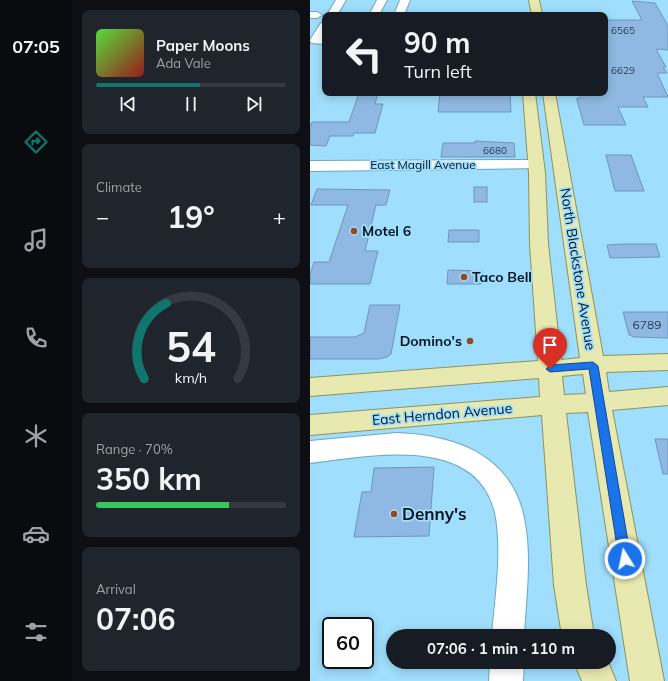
<!DOCTYPE html>
<html lang="en">
<head>
<meta charset="utf-8">
<style>
	:root { --surface:#171b24; --page:#20242c; --text:#f1f3f6; --muted:#9ea1a6; --line:#363941; --accent:#0f766e }
	body { margin:0; font-family:Mulish,sans-serif; background:var(--page); color:var(--text); height:100vh; display:flex; flex-direction:column; font-size:15px; white-space:nowrap }
	* { box-sizing:border-box; margin:0 }
	p { font-size:13px; color:var(--muted) }
	.icon { flex:none; width:22px; height:22px; fill:none; stroke:currentColor; stroke-width:2; stroke-linecap:round; stroke-linejoin:round }
	.map { position:relative; flex:1; overflow:hidden }
	.side { display:flex; flex-direction:column; gap:10px; padding:10px; background:#0d0f14; width:238px }
	.side>* { flex:none }
	.hud { position:absolute; left:12px; top:12px; width:286px; height:84px; border-radius:8px; box-shadow:0 2px 10px #0003; background:#171b24; color:var(--text); overflow:hidden }
	.speed { position:absolute; left:12px; top:617px; display:flex; gap:8px; font-size:20px; font-weight:700; text-align:center }
	.speed>* { display:grid; place-content:center; width:52px; height:52px; border-radius:50%; background:var(--surface); box-shadow:0 2px 10px #0003; line-height:1 }
	.speed .limit { border:2px solid #111; border-radius:6px; background:#fff; color:#111 }
	.pin { position:absolute; display:grid; place-items:center; width:34px; height:34px; color:#fff; margin:-41px -17px; border-radius:50% 50% 50% 0; rotate:-45deg; box-shadow:0 0 4px #0007 }
	.pin .icon { rotate:45deg }
	.me { position:absolute; width:44px; margin:-22px; rotate:350deg; stroke-linejoin:round; filter:drop-shadow(0 0 3px #0008) }
	.turn { display:flex; align-items:center; gap:14px; height:84px; padding:0 16px; font-size:18px }
	.turn .icon { width:52px; height:52px; stroke-width:2.5 }
	.turn b { display:block; font-size:28px; line-height:34px }
	.big { font-size:30px; font-weight:700; line-height:1.1 }
	.side .card { flex:1; display:flex; flex-direction:column; justify-content:center; gap:6px; min-width:0; padding:0 14px; border-radius:8px; background:var(--page) }
	.side .dial { align-items:center; gap:0 }
	.dial svg { height:104px; overflow:visible; fill:none; stroke:var(--line); stroke-width:7; stroke-linecap:round; text-anchor:middle }
	.dial text { fill:var(--text); stroke:none }
	.song { display:flex; align-items:center; gap:12px }
	.cover { width:48px; height:48px; border-radius:6px; background:linear-gradient(135deg,hsl(110 70% 55%),hsl(0 70% 35%)) }
	.played { height:4px; border-radius:2px; background:linear-gradient(90deg,var(--accent) 55%,var(--line) 55%) }
	.keys { display:flex; justify-content:space-around; direction:ltr }
	.heat { display:flex; justify-content:space-between; align-items:center; font-size:22px; direction:ltr }
	.charge { height:6px; border-radius:3px; background:linear-gradient(90deg,#34c759 70%,var(--line) 0) }
	.trip { position:absolute; left:76px; top:629px; width:230px; height:40px; border-radius:20px; background:var(--surface); box-shadow:0 2px 10px #0003; font-weight:700; line-height:40px; text-align:center }
	main { display:flex; flex:1; min-height:0 }
	.tabs { display:flex; flex-direction:column; width:72px; justify-content:space-around; align-items:center; background:#090b0e; color:var(--muted) }
	.tabs .icon { width:28px; height:28px }
	.tabs .selected { color:var(--accent) }
	.tabs b { font-size:18px; color:var(--text) }
	.map>svg:first-child { display:block }
	.building { fill:#8fb9e3; stroke:#6d96bf }
	.lines { fill:none; stroke-linecap:round; stroke-linejoin:round }
	.minor-casing { stroke:#6aa7c3; stroke-width:2 }
	.major-casing { stroke:#8c945c; stroke-width:2 }
	.minor { fill:#fff; fill-rule:evenodd }
	.major { fill:#e8e8b1; fill-rule:evenodd }
	.route { fill:#1a73e8; stroke:#114b97 }
	.poi-dot { fill:#8f4a21; stroke:#9fdefc; stroke-width:1.5 }
	.labels { text-anchor:middle; stroke-width:3.5; stroke-linejoin:round; paint-order:stroke }
	.far-number-label { font-size:10px; fill:#243e51 }
	.far-street-label { font-size:12px; fill:#001520; stroke:#9fdefc }
	.number-label { font-size:12px; fill:#243e51 }
	.poi-label { font-size:14px; font-weight:bold; fill:#001520; stroke:#9fdefc; text-anchor:start }
	.street-label { font-size:14px; fill:#001520; stroke:#9fdefc }
	.near-poi-label { font-size:17px; font-weight:bold; fill:#001520; stroke:#9fdefc; text-anchor:start }
</style>
</head>
<body>
<main>
<nav class="tabs">
<b>07:05</b>
<svg class="icon selected" aria-label="directions" viewBox="0 0 24 24"><path d="M12 3l9 9-9 9-9-9zM9 14v-3h6M13 9l2 2-2 2"/></svg>
<svg class="icon" aria-label="music" viewBox="0 0 24 24"><path d="M9 18V5l10-2v13"/><circle cx="6" cy="18" r="3"/><circle cx="16" cy="16" r="3"/></svg>
<svg class="icon" aria-label="phone" viewBox="0 0 24 24"><path d="M5 4h4l2 5-3 2q2 4 5 5l2-3 5 2v4C11 20 4 13 5 4z"/></svg>
<svg class="icon" aria-label="climate" viewBox="0 0 24 24"><path d="M12 3v18M4 7l16 10M4 17L20 7"/></svg>
<svg class="icon" aria-label="car" viewBox="0 0 24 24"><path d="M5 17H2v-5l4-1 3-4h7l3 4 3 1v5h-3M9 17h6M6 11h13"/><circle cx="7" cy="17" r="2"/><circle cx="17" cy="17" r="2"/></svg>
<svg class="icon" aria-label="filters" viewBox="0 0 24 24"><path d="M4 7h16M4 17h16"/><circle cx="9" cy="7" r="2"/><circle cx="15" cy="17" r="2"/></svg>
</nav>
<section class="side">
<div class="card">
<div class="song"><i class="cover"></i><div><b>Paper Moons</b><p>Ada Vale</p></div></div>
<div class="played"></div>
<div class="keys"><svg class="icon" aria-label="previous" viewBox="0 0 24 24"><path d="M18 5L8 12l10 7zM5 5v14"/></svg><svg class="icon" aria-label="pause" viewBox="0 0 24 24"><path d="M8 5v14M16 5v14"/></svg><svg class="icon" aria-label="next" viewBox="0 0 24 24"><path d="M6 5l10 7-10 7zM19 5v14"/></svg></div>
</div>
<div class="card"><p>Climate</p>
<div class="heat"><a>−</a><b class="big">19°</b><a>+</a></div>
</div>
<div class="card dial"><svg viewBox="0 0 100 80">
<path d="M14 69A42 42 0 1 1 86 69"/>
<path d="M14 69A42 42 0 0 1 31 11" stroke="#0f766e"/>
<text x="50" y="56" font-size="32" font-weight="700">54</text>
<text x="50" y="72" font-size="11">km/h</text>
</svg></div>
<div class="card"><p>Range · 70%</p><b class="big">350 km</b><div class="charge"></div></div>
<div class="card"><p>Arrival</p><b class="big">07:06</b></div>
</section>
<div class="map">
<svg width="358" height="681" viewBox="0 0 358 681">
	<rect width="100%" height="100%" fill="#9fdefc"/>
	<g class="building">
		<path d="M322,1l23,2 13,23v24l-12,-1 10,18h-3l4,6h-10l11,24h-25l5,10h-30l8,18h-42l-7,-25v-2h4l-2,-5h26v-73h37z"/>
		<path d="M49,93h19l-3,11h8l-8,29h-21l-1,3h-23l-4,10 -16,-1v-18l2,-5h37z"/>
		<path d="M130,93h70l1,19h-73z"/>
		<path d="M165,141l39,2 1,14h-74l2,-14h32z"/>
		<path d="M296,155h25l13,36h-29z"/>
		<rect x="164" y="187" width="13" height="15"/>
		<path d="M7,189l73,1 -4,15h-10l-11,46h13l-8,33h-60v-9l4,-13h15l19,-57h-37z"/>
		<path d="M139,230h30v12h-31z"/>
		<path d="M314,244h32l4,13 -50,1 -3,-13z"/>
		<path d="M138,270l34,1 -1,13h-34z"/>
		<path d="M60,305h30l-9,49 -4,3 -8,2h-69v-22h45l9,-4z"/>
		<path d="M313,312h45v26l-34,-1 -5,-2z"/>
		<path d="M345,439h13v35h-5z"/>
		<path d="M124,467l-5,69 -75,1 8,-45h9l3,-24z"/>
	</g>
	<g class="lines">
		<defs>
			<g id="minor">
				<path d="M26,0h10l-9,15h-10z"/>
				<path d="M67,0h10l-8,15h-10z"/>
				<path d="M90,0h10l-6,15h-10z"/>
				<path d="M0,12h7l5,3 -5,3h-7z"/>
				<path d="M15,22v11l-3,5h3v6l-14,-1 -1,-3 11,-17z"/>
				<path d="M226,160l5,2 3,3 -3,3 -231,3v-10z"/>
				<path d="M86,433c58,2 115,21 128,85 8,38 2,79 0,118h-32c3,-39 10,-80 4,-118 -15,-86 -127,-62 -186,-55v-22z"/>
				<path d="M180,662h34l-1,19h-34z"/>
			</g>
			<g id="major">
				<path d="M219,0h10l3,15h-10z"/>
				<path d="M213,93h12l10,80 3,71 13,116 19,-2 -37,-265h12l48,263 65,-2v16l-62,2 3,20 59,-5v18l-56,5 52,271h-34l-42,-269 -22,1 20,172 8,51h-32l-8,-51 -12,-170 -232,20v-20l230,-18 -1,-19 -229,18v-18l228,-17 -8,-117 -1,-71zM273,374l3,20 -22,1 -2,-19z"/>
				<path d="M264,662h34l8,19h-34z"/>
			</g>
		</defs>
		<use href="#minor" class="minor-casing"/>
		<use href="#major" class="major-casing"/>
		<use href="#minor" class="minor"/>
		<use href="#major" class="major"/>
	</g>
	<path class="route" d="M283,362l5,4 33,193 -1,4 -5,2 -4,-2 -2,-4 -30,-190 -39,3 -4,-3 4,-4z"/>
	<g class="poi-dot">
		<circle cx="44" cy="231" r="4"/>
		<circle cx="154" cy="277" r="4"/>
		<circle cx="160" cy="341" r="4"/>
		<circle cx="84" cy="514" r="4"/>
	</g>
	<g class="labels">
		<g class="far-number-label">
			<text x="313" y="34">6565</text>
			<text x="313" y="74">6629</text>
			<text x="185" y="154">6680</text>
		</g>
		<g class="far-street-label">
			<text x="113" y="169">East Magill Avenue</text>
		</g>
		<g class="number-label">
			<text x="337" y="329">6789</text>
		</g>
		<g class="poi-label">
			<text x="52" y="236">Motel 6</text>
			<text x="162" y="282">Taco Bell</text>
			<text x="152" y="346" text-anchor="end">Domino's</text>
		</g>
		<g class="street-label">
			<text transform="translate(268 269) rotate(81)" y="5">North Blackstone Avenue</text>
			<text transform="translate(132 414) rotate(-5)" y="5">East Herndon Avenue</text>
		</g>
		<g class="near-poi-label">
			<text x="92" y="520">Denny's</text>
		</g>
	</g>
</svg>
<div class="speed"><div class="limit">60</div></div>
<div class="pin" style="left:240px;top:369px;background:#d93025"><svg class="icon" aria-label="arrive" viewBox="0 0 24 24"><path d="M6 21V4h12l-3 4 3 4H6"/></svg></div>
<svg class="me" style="left:315px;top:559px" viewBox="-20 -20 40 40"><circle r="17" fill="#1a73e8" stroke="#fff" stroke-width="3"/><path d="M0-11L8 9 0 5-8 9z" fill="#fff"/></svg>
<div class="trip">07:06 · 1 min · 110 m</div>
<div class="hud">
<div class="turn"><svg class="icon" aria-label="left" viewBox="0 0 24 24"><path d="M17 20v-9H6M10 6l-5 5 5 5"/></svg><div><b>90 m</b>Turn left</div></div>
</div>
</div>
</main>
</body>
</html>
